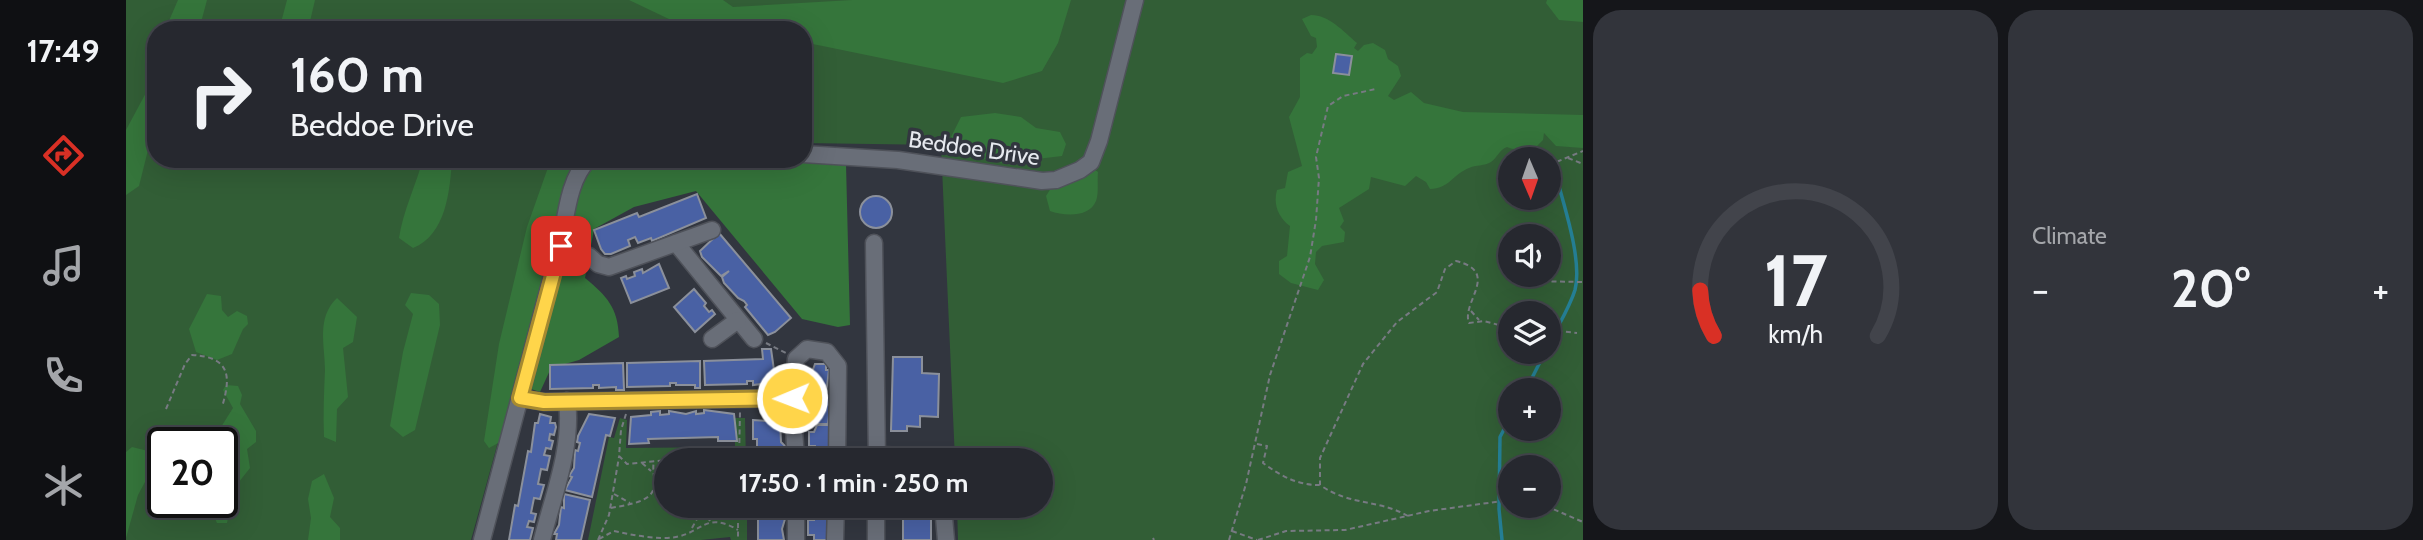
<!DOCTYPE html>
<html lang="en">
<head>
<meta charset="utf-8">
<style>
	:root { --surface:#26282f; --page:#32343b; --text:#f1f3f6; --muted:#a4a6aa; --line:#42444b; --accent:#d93025 }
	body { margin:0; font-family:Cabin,sans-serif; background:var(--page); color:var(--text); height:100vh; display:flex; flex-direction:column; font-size:26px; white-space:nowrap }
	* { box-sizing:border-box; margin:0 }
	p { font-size:23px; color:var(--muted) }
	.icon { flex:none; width:38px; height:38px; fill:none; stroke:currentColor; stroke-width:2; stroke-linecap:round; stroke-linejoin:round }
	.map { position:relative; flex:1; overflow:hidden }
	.panel { display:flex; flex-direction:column; gap:10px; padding:10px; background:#15161a; width:840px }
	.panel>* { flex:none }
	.guide { position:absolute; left:21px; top:21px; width:665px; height:147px; border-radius:28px; box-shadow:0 7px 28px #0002,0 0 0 2px var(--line); background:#26282f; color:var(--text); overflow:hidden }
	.needle { width:46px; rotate:178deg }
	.fabs { position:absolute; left:1372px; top:147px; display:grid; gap:14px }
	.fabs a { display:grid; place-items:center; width:63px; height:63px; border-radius:50%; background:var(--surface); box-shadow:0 7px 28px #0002,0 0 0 2px var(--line); font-size:35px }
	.speed { position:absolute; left:21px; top:427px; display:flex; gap:14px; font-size:35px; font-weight:700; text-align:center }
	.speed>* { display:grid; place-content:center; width:91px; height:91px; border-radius:50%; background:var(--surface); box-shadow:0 7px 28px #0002,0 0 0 2px var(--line); line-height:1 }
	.speed .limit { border:4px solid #111; border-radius:10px; background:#fff; color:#111 }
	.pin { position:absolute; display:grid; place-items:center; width:60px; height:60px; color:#fff; margin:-30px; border-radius:14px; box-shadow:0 4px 10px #0006 }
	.me { position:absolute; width:77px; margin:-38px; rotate:269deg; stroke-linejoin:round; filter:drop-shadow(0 0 5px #0008) }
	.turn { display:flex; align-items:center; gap:24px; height:147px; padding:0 28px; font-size:32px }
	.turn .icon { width:91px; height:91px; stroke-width:2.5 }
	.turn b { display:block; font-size:49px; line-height:60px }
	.big { font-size:52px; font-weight:800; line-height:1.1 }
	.panel .tile { flex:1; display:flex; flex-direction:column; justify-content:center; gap:10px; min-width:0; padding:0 24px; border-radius:28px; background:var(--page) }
	.panel .dial { align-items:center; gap:0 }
	.dial svg { height:182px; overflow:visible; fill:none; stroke:var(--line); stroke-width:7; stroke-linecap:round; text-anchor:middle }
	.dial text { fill:var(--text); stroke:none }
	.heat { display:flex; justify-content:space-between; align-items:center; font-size:38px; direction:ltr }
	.panel .tiles { flex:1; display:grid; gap:10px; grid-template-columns:repeat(2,1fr) }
	.trip { position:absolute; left:528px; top:448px; width:399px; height:70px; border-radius:35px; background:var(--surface); box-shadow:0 7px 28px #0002,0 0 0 2px var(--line); font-weight:800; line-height:70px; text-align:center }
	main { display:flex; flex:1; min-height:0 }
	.tab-bar { display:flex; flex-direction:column; width:126px; justify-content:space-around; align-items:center; background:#0f1013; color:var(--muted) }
	.tab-bar .icon { width:49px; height:49px }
	.tab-bar .selected { color:var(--accent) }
	.tab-bar b { font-size:32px; color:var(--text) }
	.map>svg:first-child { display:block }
	.green { fill:#325e36; fill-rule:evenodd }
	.forest { fill:#35753b }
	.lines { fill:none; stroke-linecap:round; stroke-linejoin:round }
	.stream { stroke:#257f95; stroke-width:3.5 }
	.building { fill:#4961a4; stroke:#8b909b; stroke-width:2 }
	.minor-casing { stroke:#4f525a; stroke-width:19 }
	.path { stroke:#777a82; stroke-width:2; stroke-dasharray:5 3.5; stroke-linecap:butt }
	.minor { stroke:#696e78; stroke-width:16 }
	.route-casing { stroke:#a68a30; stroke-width:18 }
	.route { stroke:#ffd54a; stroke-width:12 }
	.labels { text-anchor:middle; stroke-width:7; stroke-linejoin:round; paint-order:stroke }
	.street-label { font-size:23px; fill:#e6e9ef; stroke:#32363f }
</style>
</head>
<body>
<main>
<nav class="tab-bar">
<b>17:49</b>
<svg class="icon selected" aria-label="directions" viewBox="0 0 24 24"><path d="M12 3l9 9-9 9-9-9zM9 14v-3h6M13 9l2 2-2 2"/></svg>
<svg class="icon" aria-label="music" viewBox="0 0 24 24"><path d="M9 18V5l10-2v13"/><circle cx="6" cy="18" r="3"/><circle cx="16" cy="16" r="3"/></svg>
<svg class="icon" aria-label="phone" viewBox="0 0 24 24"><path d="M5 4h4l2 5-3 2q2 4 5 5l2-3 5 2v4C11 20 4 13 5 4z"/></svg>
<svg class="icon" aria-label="climate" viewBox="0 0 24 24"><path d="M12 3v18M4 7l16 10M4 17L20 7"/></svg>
</nav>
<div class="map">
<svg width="1457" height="540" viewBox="0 0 1457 540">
	<rect width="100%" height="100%" fill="#32363f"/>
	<g class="green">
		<path d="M0,0h1457v540h-625l-1,-34h84v-46h-86l-14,-315 -138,-2v-113h-647v129h420l-105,381h-345zM1384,159h39v39h-39zM1384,236h39v39h-39zM1384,313h39v39h-39zM1384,390h39v39h-39zM37,443h59v59h-59zM1384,467h39v39h-39z"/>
		<path d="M494,418l7,2 -1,28 109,-1v-29h10l1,42h-79v46h80v34h-16l-1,-3 -29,3h-113l21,-103 5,1z"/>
	</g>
	<g class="forest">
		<path d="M52,0h29l-8,30h-34z"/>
		<path d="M161,0h28l-7,30h-29z"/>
		<path d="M503,0h94l10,7 119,-7h219l-13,43 -16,28 -39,12 -200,-41v-12h-111z"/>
		<path d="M1421,0h36v22l-24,-2 -13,-17z"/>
		<path d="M1185,15c18,0 32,16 46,28l-3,5 4,3 6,-6 9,-2 12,7 3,9 10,7 3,10 -13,20 6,4 17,-8 13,11 39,9 120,3v33l-27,-2 -12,-13 -1,7 -12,12c-9,-4 -15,-1 -24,-5 -8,3 -10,11 -16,15 -6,4 -16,3 -22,6 -16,6 -20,21 -39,21l-4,-7 -10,-6 -11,10 -34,-9 -2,12 -30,19 5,13 -4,6 5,5 -1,10 -22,4 -6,6 -1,12 9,16 -6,10 -27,-7 -12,-9v-13l8,-5 3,-30c-12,-9 -17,-22 -13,-36l8,-2 3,-16 14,-6 -13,-49 11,-20v-39l7,-5 5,1 5,-7 -1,-9 -5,-2 -9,-17z"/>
		<path d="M30,54v64l-17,68 -13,9v-65l22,-41z"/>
		<path d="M869,113l26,4 15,11 24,4 6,12 -4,12 -59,7 -31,-7 -21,-19 10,-20z"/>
		<path d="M297,159h29c-2,32 -6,76 -39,89l-14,-10c4,-27 17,-53 24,-79z"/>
		<path d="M425,159h243l52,5 4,161 -12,2 -36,-8 -106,-128 -62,16 -40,22 -9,49c22,18 33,30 34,59l-40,23 -28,8 -11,24 -21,-7 -17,56 -13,7 -5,-7 15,-97 28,-117z"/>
		<path d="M969,170l3,2c-1,9 1,21 -2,29 -7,17 -32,15 -46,10l-4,-15 7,-11z"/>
		<path d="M285,293l18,2 10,9 1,21 -25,105 -12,7 -13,-11 13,-74 10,-38 -8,-9z"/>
		<path d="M81,294l14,2 1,14 6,7 9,-6 10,5 1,8 -5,5 -11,25 -15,6 -21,-8 -7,-23z"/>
		<path d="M211,298l20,19 -4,25 -10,6 5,49 -11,12 -1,33 -12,-5c-1,-23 0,-45 1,-67 0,-25 -9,-52 12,-72z"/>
		<path d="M100,385l12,1 4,9 -2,9 16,27v11l-9,7 3,19 -23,29 3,11 -3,15h-10l-9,-21h14v-59h-11l22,-35 -10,-18z"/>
		<path d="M6,447l16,4 5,16 -15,28 -12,43v-86z"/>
		<path d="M198,474l10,24 -4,19 10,11v12h-32l3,-22 -3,-19 4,-18z"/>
	</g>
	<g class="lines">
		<g class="stream">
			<path d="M1423,344c8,-17 20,-35 26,-54 8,-31 -13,-90 -21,-122"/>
			<path d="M1400,390l19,-38"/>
			<path d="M1376,540l-3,-31 1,-72 10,-19"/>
		</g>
	</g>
	<g class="building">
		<path d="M1210,54l16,2 -3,19 -16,-2z"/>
		<path d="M571,194l9,24 -54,23 -1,-3 -13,5 -3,-6 -7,3 2,6 -19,8h-6l-4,-5 -7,-19 43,-17 2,4z"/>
		<circle cx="750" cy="212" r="16"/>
		<path d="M593,233l72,85 -16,14 -7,3 -23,-28 2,-2 -3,-4 -6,-3 -14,-15 -2,-6 7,-6 -8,5 -19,-19 -2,-6z"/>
		<path d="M533,264l10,24 -38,15 -10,-25 5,-2 1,3 8,-3 -1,-4 8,-3 1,4z"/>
		<path d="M568,289l12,14 -2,3 5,6 3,-2 3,4 -20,18 -21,-25z"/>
		<path d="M636,349h9l3,21h2v6h-7v7l-16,2v-4h-6v3l-42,1 -1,-24 59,-2z"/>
		<path d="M767,357h29v16l17,1 -1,43 -18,-1v11l-13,-1v5h-16z"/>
		<path d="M574,361v27h-5v-3h-19v-2h-6v3l-43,1v-24z"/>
		<path d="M497,363l1,27h-8v-3l-17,1v-3h-6v3l-43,1v-24z"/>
		<path d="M689,364h11v6h3l-3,24 5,5 -3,25h-14v-7h-6l1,-15h6v-11h-3v-4h-5v-15h5z"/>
		<path d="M578,410l30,4 3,27h-19v-4l-70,2 1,4 -20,1 2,-27 20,-2v-3l9,-1v4l9,-1v-3l17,3 10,-3v3l8,-1z"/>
		<path d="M414,414l11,3 -1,6h5l1,4 -2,8 -4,-1 -1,6 4,1 -2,8 -5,-1 -2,7 6,1 -3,14 -6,-1 -3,15 6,1 -4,14 -6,-1 -3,15 5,1 -2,8 -5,-1 -2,6 6,1 -3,12h-21l6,-35 3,1 10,-55 3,1 4,-29h3z"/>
		<path d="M463,414l26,4 -5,18 -4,-1 -14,62 -27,-7 7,-13 -3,-1 5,-8 1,-18 3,1 2,-8 -3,-1 1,-6z"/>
		<path d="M627,420l27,2 1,20 4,4 -4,14h4h-28v-21h-4z"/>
		<path d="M691,425h11l3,4 -2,31h-14v-14h-6v-14h5z"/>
		<path d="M438,494l26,6 -9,40h-25l1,-6h-3l5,-9 2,-18 3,1z"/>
		<path d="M632,506h27v5h-3v8h3l-3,10 2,11h-26z"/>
		<path d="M688,506h14v34h-14v-5h-6v-15h6z"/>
		<rect x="777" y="506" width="28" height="34"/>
	</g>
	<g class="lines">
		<defs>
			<g id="minor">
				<path d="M677,154l95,6 144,21 14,-1 24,-10 11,-8 8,-21 36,-141"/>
				<path d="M550,243l78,96"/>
				<path d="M748,243l3,217"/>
				<path d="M434,246l29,10 9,8 11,3 103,-37"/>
				<path d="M586,339l26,-19"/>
				<path d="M394,398l24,4 248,-4"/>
				<path d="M751,455l62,2 1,3"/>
				<path d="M670,460l-4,-62 4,-39 11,-10 20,3 11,14 -1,94"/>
				<path d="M670,506v34"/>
				<path d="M817,506l3,34"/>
				<path d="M356,540l78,-294c6,-28 8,-67 29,-87"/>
				<path d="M416,540c11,-44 31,-93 25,-139"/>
				<path d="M709,540l1,-34"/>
				<path d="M750,540v-34"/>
			</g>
		</defs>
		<use href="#minor" class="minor-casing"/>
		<g class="path">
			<path d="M1442,158l15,6"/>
			<path d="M1423,165l34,-14"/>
			<path d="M1400,281l57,1"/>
			<path d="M1345,311l8,9"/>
			<path d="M1423,330l28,3"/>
			<path d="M640,343l20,10"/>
			<path d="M40,409l19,-45 7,-9c39,2 39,22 30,52"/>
			<path d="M500,414l-5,16 -2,26 8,8 40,-4"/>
			<path d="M1131,444l10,2 -4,17c18,13 34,22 56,22"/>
			<path d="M544,460h49"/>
			<path d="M606,460l6,-5"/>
			<path d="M613,460l1,-48"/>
			<path d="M516,463l9,8"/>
			<path d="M488,494l16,9"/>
			<path d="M612,506v34"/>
			<path d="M1420,506l37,16"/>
			<path d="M485,508c13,-3 43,-5 43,-23 1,-9 -2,-15 0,-24"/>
			<path d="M577,511l7,10"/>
			<path d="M1282,516c-30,-17 -58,-10 -88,-31v-27l43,-94 34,-42 40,-30 8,-23 11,-8c45,11 5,41 13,62l15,-2 26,7"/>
			<path d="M566,528l12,-22"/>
			<path d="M1106,531l25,9"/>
			<path d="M1027,538l1,2"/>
			<path d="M473,539l15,-8c17,4 44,9 62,6 27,-5 30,-26 62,-7"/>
			<path d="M472,540l11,-25 10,-58"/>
			<path d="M1103,540l17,-56 24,-109 40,-118 6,-37 3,-42 -3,-21 12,-51 15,-10 33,-7"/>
			<path d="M1132,540l28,-9 59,-1 84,-19 81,-11"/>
		</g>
		<use href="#minor" class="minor"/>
	</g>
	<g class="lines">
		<defs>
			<path id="route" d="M435,246l-41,152 24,4 248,-4"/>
		</defs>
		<use href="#route" class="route-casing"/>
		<use href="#route" class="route"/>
	</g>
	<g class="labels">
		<g class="street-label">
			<text transform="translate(848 148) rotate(8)" y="8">Beddoe Drive</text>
		</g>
	</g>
</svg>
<div class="fabs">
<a><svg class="needle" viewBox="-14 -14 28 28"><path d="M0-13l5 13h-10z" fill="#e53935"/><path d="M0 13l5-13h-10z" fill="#a4a6aa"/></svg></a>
<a><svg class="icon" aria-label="sound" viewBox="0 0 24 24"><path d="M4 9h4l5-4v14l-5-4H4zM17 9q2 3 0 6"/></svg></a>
<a><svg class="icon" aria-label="layers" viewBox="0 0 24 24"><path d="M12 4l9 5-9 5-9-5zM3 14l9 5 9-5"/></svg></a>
<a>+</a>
<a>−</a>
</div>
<div class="speed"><div class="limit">20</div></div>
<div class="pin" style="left:435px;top:246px;background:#d93025"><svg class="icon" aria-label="arrive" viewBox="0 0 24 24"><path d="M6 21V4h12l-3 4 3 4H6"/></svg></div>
<svg class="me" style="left:666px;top:398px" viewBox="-20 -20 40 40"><circle r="17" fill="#ffd54a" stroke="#fff" stroke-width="3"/><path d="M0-11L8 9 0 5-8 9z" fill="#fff"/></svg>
<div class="trip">17:50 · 1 min · 250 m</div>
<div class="guide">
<div class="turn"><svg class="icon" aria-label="right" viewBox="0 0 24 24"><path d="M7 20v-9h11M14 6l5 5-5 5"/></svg><div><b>160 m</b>Beddoe Drive</div></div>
</div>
</div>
<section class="panel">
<div class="tiles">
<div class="tile dial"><svg viewBox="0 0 100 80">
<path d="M14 69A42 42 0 1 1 86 69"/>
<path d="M14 69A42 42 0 0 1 8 49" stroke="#d93025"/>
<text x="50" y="56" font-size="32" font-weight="700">17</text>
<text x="50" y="72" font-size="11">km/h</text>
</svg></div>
<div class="tile"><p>Climate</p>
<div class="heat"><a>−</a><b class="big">20°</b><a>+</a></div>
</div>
</div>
</section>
</main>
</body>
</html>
